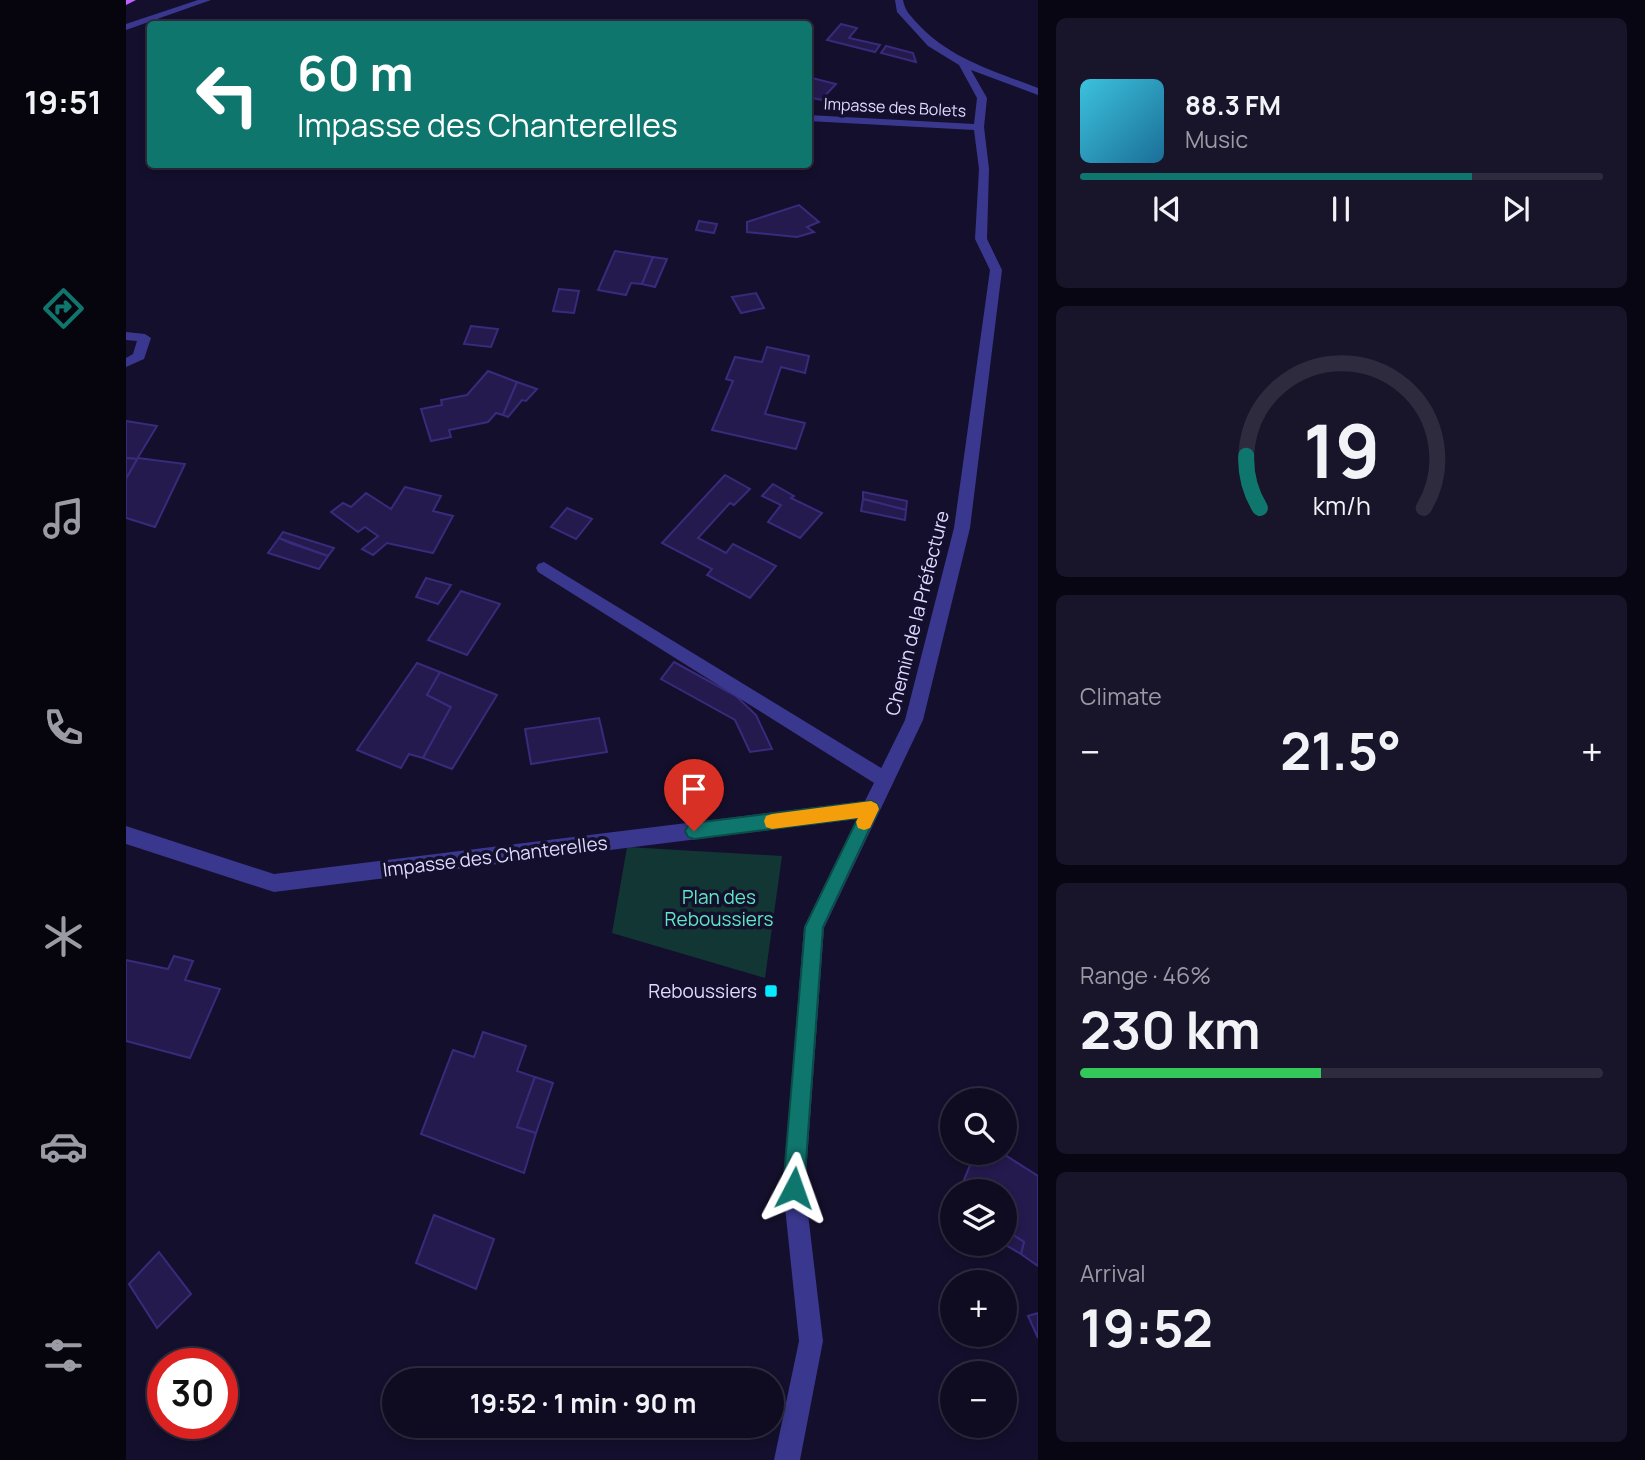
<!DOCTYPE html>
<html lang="en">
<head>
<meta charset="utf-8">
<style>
	:root { --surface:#0f0b21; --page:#18142a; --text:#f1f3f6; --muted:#9b9ba5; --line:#2f2b3f; --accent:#0f766e }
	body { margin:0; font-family:Manrope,sans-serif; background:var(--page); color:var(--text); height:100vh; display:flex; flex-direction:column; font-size:26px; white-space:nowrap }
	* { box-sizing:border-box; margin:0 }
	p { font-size:23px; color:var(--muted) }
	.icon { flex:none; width:38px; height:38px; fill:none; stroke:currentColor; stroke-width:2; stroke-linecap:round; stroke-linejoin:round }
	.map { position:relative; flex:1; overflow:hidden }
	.sheet { display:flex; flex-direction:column; gap:18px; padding:18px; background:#080612; width:607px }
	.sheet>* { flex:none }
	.guide { position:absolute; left:21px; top:21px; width:665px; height:147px; border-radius:7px; box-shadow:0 4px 10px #0003,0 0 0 2px var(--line); background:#0f766e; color:#fff; overflow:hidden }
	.controls { position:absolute; left:814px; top:1088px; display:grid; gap:14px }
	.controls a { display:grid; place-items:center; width:77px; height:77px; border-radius:50%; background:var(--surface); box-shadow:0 4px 10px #0003,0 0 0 2px var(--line); font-size:35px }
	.speed { position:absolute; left:21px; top:1348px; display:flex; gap:14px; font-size:35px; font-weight:700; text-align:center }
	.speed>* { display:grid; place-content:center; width:91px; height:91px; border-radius:50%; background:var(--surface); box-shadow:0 4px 10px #0003,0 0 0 2px var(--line); line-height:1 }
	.speed .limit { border:10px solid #d22; background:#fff; color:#111 }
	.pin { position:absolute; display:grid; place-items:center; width:60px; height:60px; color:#fff; margin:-72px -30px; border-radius:50% 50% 50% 0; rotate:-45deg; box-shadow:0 0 7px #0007 }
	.pin .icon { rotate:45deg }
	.me { position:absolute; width:77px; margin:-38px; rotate:4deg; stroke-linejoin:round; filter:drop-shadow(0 0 5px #0008) }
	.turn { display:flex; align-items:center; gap:24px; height:147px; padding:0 35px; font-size:32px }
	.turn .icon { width:91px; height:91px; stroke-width:2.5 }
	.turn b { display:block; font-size:49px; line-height:60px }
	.big { font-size:52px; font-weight:700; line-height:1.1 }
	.sheet .card { flex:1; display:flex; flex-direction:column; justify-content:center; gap:10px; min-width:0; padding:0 24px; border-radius:10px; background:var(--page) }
	.sheet .dial { align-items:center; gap:0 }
	.dial svg { height:182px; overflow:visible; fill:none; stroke:var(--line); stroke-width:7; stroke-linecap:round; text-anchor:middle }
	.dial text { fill:var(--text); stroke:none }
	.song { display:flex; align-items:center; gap:21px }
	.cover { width:84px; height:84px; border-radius:10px; background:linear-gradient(135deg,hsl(190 70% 55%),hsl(200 70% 35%)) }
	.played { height:7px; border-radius:4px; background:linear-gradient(90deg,var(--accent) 75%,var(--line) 75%) }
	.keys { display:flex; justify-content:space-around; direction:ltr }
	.heat { display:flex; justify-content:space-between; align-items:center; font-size:38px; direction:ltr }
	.charge { height:10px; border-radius:5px; background:linear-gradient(90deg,#34c759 46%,var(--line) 0) }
	.trip { position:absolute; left:256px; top:1368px; width:402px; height:70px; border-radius:35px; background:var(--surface); box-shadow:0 4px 10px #0003,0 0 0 2px var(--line); font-weight:700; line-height:70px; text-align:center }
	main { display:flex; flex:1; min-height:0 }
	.dock { display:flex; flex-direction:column; width:126px; justify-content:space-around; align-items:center; background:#06040d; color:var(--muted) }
	.dock .icon { width:49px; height:49px }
	.dock .selected { color:var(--accent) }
	.dock b { font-size:32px; color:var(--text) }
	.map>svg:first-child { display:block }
	.green { fill:#123634 }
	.building { fill:#241a4e; stroke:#392b7c; stroke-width:2 }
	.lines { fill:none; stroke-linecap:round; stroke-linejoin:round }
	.lane { fill:#39388e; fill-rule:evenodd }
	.street { fill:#39388e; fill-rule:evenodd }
	.primary { fill:#c161ff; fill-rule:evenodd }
	.route { fill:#0f766e; stroke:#0a4d48; stroke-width:2 }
	.slow { fill:#f59e0b }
	.poi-dot { fill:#06ebff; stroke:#140f2c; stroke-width:2.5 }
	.labels { text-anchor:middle; stroke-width:7; stroke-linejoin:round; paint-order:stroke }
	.far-street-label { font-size:16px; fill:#dedaff; stroke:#140f2c }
	.street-label { font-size:19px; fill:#dedaff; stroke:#140f2c }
	.park-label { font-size:19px; fill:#5de8c2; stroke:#140f2c }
	.poi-label { font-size:19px; fill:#dedaff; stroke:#140f2c; text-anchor:end }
</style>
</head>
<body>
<main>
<nav class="dock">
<b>19:51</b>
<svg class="icon selected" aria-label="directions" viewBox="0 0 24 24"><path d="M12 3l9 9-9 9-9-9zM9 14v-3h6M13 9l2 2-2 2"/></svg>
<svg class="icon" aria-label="music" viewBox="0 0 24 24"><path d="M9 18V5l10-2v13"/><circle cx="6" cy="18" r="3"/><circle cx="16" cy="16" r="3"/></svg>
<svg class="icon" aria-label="phone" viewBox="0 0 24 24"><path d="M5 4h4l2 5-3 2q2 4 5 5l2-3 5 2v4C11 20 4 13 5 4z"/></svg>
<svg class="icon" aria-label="climate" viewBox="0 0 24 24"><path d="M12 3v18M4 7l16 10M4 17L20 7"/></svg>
<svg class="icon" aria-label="car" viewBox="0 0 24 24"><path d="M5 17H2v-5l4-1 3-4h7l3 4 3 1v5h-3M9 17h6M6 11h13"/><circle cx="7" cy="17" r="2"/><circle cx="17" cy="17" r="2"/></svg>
<svg class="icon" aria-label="filters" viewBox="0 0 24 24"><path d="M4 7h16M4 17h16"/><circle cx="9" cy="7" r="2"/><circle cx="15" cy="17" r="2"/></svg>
</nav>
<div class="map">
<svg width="912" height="1460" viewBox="0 0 912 1460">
	<rect width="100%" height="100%" fill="#140f2c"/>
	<path class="green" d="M501,847l155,9 -17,122 -153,-45z"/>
	<g class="building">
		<path d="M715,24l16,4 -8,10 31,7 -5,7 -48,-12z"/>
		<path d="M760,46l27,7 3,9 -35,-9z"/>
		<path d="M682,77l28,7 -15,16 -13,-3z"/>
		<path d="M673,205l20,17 -12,5 7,5 -17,5 -50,-5v-10z"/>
		<path d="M573,221l18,3 -3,9 -18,-3z"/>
		<path d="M489,251l38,6 -11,27 -11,-1 -5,12 -28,-5z"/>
		<path d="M527,257l14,2 -12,28 -13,-3z"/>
		<path d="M433,289l20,2 -5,22 -21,-2z"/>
		<path d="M630,293l8,15 -23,5 -9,-16z"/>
		<path d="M345,326l27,3 -7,18 -27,-3z"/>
		<path d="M641,347l42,9 -4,17 -24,-6 -16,47 40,9 -9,26 -84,-19 21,-49 -7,-2 9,-22 27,5z"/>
		<path d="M362,371l29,11 -14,33 -7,-2 -8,9 -39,8 2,7 -20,4 -10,-32 21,-4 -1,-5 26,-5z"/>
		<path d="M391,382l20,7 -11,12 -4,-1 -14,17 -5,-2z"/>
		<path d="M0,421l31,5 -20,33 -11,-1z"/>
		<path d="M0,458l11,1 -11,20z"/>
		<path d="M12,458l47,6 -30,63 -29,-9v-39z"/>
		<path d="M599,475l25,14 -16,16 -4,-2 -32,35 28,15 7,-9 43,22 -26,32 -43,-23 5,-6 -50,-26z"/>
		<path d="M647,484l21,12 -3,2 31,15 -22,25 -32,-16 13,-17 -19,-9z"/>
		<path d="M279,487l36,9 -8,15 20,5 -20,37 -46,-10 -14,12 -11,-6 16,-13 -13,-9 -7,5 -27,-20 12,-9 8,4 15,-14 25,16z"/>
		<path d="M737,492l44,9 -1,9 -43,-11z"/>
		<path d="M737,499l43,11 -1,10 -44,-9z"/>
		<path d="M441,508l25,11 -16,20 -25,-12z"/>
		<path d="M157,532l51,16 -6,8 -49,-18z"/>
		<path d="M153,538l11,5 38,13 -9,13 -51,-16z"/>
		<path d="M300,578l25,7 -13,19 -22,-7z"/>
		<path d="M335,591l39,13 -33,51 -39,-15z"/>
		<path d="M548,662l62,34 20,19 16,34 -22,3 -15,-32 -74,-41z"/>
		<path d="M291,663l23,9 -13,23 24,12 -28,51 -14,-4 -8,14 -44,-18z"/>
		<path d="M314,672l57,23 -45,74 -29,-11 28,-51 -24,-12z"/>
		<path d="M473,718l8,34 -76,12 -6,-35z"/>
		<path d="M48,956l19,5 -8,19 35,9 -30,69 -64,-17v-81l42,9z"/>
		<path d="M357,1032l43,14 -9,25 18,6 -18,50 19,6 -12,40 -103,-39 32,-84 21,7z"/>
		<path d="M409,1077l18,6 -17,50 -19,-6z"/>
		<path d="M849,1153h27l36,23v90l-17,-12 3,-12 -20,-13v-37h-45z"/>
		<path d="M308,1215l60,24 -18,50 -60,-26z"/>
		<path d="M878,1229l20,13 -3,12 -17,-10z"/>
		<path d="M33,1252l32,42 -34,34 -28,-44z"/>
		<path d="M912,1313v25l-10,-22z"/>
	</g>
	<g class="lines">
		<path class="lane" d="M418,562l347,212 3,6 -3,6 -6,2 -6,-2 -341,-214 -2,-4 2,-4z"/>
		<g class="street">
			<path d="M72,0h13l-85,30v-6z"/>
			<path d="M769,0h8c2,11 7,15 14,23 33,36 77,48 121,65v7l-67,-25 16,28 -3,29 5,42 -2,70 15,31 -32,258 -47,192 -99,208 -19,260 18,153 -23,119h-26l25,-119 -16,-153 21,-261 53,-108 -583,73 -148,-48v-18l148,48 591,-73 40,-81 49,-192 36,-258 -15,-31 4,-70 -5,-39 -166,-9v-6l166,9 3,-26 -18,-33 -31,-19 -31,-34z"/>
			<path d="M0,332l19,2 6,4 -7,21 -18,8v-9l7,-4 4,-13 -11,-1z"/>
		</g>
		<path class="primary" d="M0,0h10l-10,5z"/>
	</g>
	<path class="route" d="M745,801l6,3 2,5 -56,118 -19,261 -3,8 -7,3 -8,-3 -3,-8 22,-261 53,-109 -164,21 -6,-2 -3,-6 3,-5 6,-3z"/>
	<path class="slow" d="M745,801l6,3 2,5 -9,19 -6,2 -6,-2 -2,-6 2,-4 -86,11 -6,-2 -2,-6 2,-5 6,-2z"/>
	<rect class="poi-dot" x="638" y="984" width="14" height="14" rx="3.5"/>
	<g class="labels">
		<g class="far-street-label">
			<text transform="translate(769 107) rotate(3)" y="6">Impasse des Bolets</text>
		</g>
		<g class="street-label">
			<text transform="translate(791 613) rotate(-76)" y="7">Chemin de la Préfecture</text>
			<text transform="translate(369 856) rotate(-7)" y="7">Impasse des Chanterelles</text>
		</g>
		<g class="park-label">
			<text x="593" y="904">Plan des<tspan x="593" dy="22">Reboussiers</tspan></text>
		</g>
		<g class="poi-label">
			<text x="631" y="998">Reboussiers</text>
		</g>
	</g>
</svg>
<div class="controls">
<a><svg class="icon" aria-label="search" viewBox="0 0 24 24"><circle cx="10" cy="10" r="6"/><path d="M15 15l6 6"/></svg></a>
<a><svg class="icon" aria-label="layers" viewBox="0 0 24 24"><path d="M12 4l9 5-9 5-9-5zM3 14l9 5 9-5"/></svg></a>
<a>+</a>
<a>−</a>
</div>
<div class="speed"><div class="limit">30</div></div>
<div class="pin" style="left:568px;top:831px;background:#d93025"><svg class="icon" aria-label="arrive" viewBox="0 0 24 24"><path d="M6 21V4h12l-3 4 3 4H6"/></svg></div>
<svg class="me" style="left:668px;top:1188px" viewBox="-20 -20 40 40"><path d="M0-17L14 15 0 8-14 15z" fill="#0f766e" stroke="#fff" stroke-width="4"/></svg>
<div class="trip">19:52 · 1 min · 90 m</div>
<div class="guide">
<div class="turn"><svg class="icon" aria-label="left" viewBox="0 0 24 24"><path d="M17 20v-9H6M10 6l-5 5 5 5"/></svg><div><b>60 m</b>Impasse des Chanterelles</div></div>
</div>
</div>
<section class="sheet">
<div class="card">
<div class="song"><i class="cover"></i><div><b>88.3 FM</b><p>Music</p></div></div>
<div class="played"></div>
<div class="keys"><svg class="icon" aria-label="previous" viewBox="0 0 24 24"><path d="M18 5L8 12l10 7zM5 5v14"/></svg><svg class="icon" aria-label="pause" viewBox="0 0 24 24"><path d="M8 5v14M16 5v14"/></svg><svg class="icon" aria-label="next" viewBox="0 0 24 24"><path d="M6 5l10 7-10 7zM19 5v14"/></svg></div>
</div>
<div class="card dial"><svg viewBox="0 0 100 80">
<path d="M14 69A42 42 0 1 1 86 69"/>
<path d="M14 69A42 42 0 0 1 8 46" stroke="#0f766e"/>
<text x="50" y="56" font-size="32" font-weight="700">19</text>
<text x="50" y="72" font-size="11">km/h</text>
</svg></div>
<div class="card"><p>Climate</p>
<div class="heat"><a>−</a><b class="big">21.5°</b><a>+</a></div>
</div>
<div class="card"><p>Range · 46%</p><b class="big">230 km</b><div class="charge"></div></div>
<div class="card"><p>Arrival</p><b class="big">19:52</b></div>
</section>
</main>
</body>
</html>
